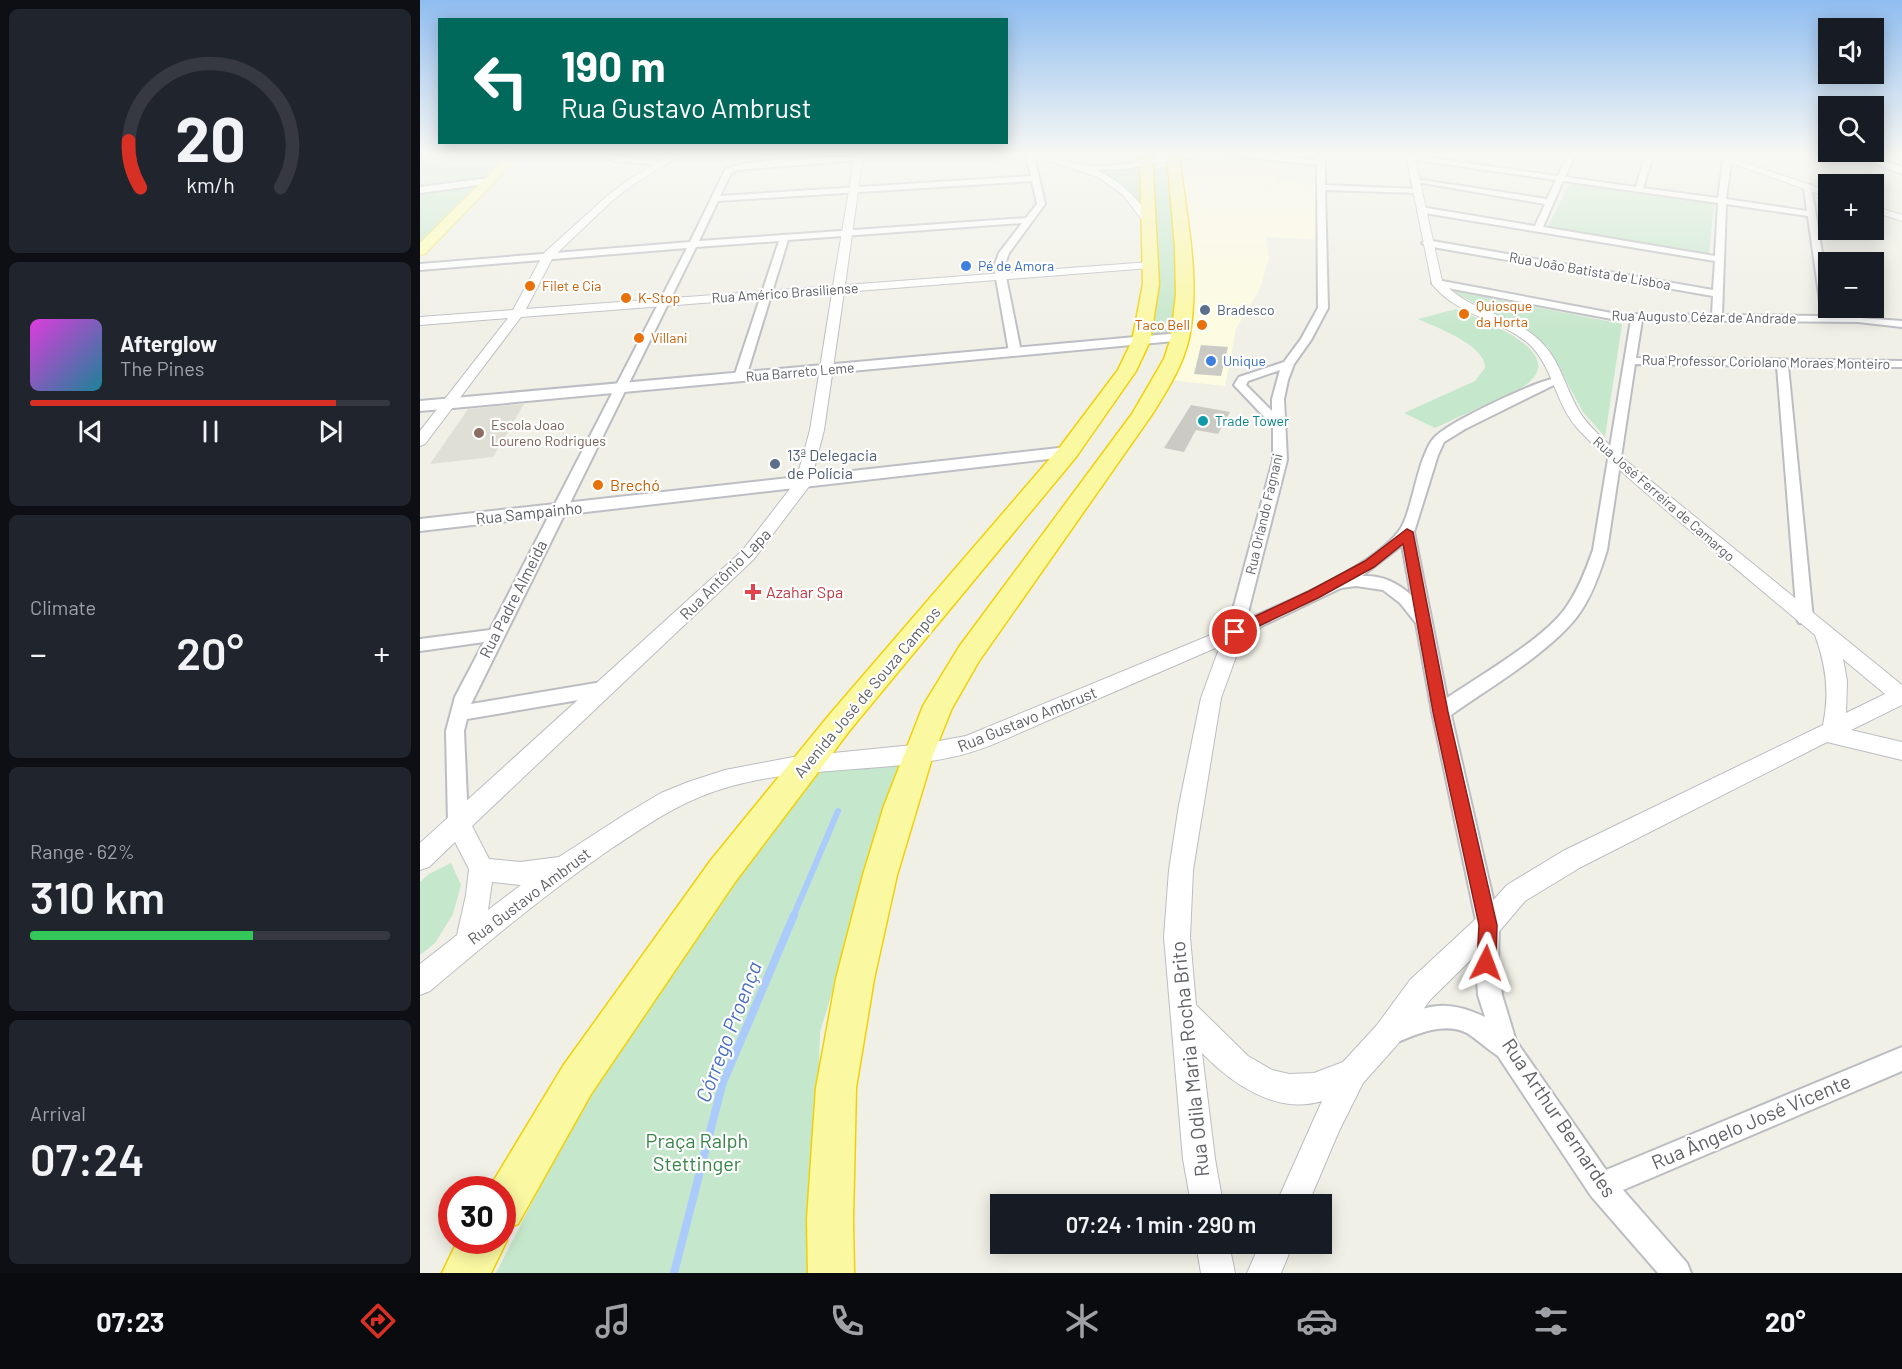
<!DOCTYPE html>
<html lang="en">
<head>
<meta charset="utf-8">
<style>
	:root { --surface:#171b24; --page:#20242c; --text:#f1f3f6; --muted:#9ea1a6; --line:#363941; --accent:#d93025 }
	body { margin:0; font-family:Barlow,sans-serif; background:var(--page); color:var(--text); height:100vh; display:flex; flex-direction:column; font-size:22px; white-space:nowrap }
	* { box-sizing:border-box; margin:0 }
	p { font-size:20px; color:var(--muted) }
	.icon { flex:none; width:33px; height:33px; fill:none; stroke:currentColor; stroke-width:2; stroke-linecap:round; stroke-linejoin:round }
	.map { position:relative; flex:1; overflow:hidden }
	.sheet { display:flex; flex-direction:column; gap:9px; padding:9px; background:#0d0f14; width:420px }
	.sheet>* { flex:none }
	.guide { position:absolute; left:18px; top:18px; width:570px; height:126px; border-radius:0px; box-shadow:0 3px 15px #0003; background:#00695c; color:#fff; overflow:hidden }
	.controls { position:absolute; left:1398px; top:18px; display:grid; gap:12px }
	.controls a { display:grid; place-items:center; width:66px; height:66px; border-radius:0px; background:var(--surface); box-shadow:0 3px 15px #0003; font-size:30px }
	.speed { position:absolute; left:18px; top:1176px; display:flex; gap:12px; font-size:30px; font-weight:700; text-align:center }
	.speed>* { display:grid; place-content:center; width:78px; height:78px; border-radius:50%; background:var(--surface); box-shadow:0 3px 15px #0003; line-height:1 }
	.speed .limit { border:9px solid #d22; background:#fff; color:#111 }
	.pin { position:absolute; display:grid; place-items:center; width:51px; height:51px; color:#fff; margin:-26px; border:3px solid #fff; border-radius:50%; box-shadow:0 2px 6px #0007 }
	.me { position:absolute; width:66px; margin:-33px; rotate:3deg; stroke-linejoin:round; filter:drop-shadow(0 0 4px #0008) }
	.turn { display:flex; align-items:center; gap:21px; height:126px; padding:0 24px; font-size:27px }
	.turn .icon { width:78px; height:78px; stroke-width:2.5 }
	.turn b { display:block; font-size:42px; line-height:51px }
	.big { font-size:45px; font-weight:600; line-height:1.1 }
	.sheet .widget { flex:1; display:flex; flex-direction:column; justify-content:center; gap:9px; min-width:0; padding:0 21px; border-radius:9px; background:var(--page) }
	.sheet .dial { align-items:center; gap:0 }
	.dial svg { height:156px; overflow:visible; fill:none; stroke:var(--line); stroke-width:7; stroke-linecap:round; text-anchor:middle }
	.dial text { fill:var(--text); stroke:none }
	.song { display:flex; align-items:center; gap:18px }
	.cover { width:72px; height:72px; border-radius:9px; background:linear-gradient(135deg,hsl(300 70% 55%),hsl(190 70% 35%)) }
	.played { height:6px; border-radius:3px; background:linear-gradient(90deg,var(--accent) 85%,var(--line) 85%) }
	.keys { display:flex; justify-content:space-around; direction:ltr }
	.heat { display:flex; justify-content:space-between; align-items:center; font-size:33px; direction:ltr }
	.charge { height:9px; border-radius:4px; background:linear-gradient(90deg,#34c759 62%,var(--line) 0) }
	.trip { position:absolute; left:570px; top:1194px; width:342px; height:60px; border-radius:0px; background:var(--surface); box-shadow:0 3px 15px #0003; font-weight:600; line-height:60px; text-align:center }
	.dock { display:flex; height:96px; justify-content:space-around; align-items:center; background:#090b0e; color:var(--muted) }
	.dock .icon { width:42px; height:42px }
	.dock .current { color:var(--accent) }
	.dock b { font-size:27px; color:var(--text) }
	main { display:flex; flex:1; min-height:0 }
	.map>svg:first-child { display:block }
	.commercial { fill:#fdfbe0 }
	.education { fill:#e0dfd6 }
	.green { fill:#c5e7cb }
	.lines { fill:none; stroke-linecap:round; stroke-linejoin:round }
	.stream-far1 { stroke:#abcbfd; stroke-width:6 }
	.stream { stroke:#abcbfd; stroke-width:8 }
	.building { fill:#cccac4 }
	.minor-casing { stroke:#bcbdc2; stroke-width:4 }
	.tertiary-casing { stroke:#bcbdc2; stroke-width:2 }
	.secondary-casing { stroke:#bcbec4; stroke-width:4 }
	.primary-casing { stroke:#eedf63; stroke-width:2 }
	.trunk-casing { stroke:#f1d106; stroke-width:3 }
	.minor { fill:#fff; fill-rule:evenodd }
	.tertiary { fill:#fff; fill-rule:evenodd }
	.secondary { fill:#fff; fill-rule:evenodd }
	.primary { fill:#fcfdb0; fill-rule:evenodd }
	.trunk { fill:#fbf8a2; fill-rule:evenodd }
	.route { fill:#d93025; stroke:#8d1f18; stroke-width:1.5 }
	.shop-dot { fill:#3f7fe0; stroke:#fff; stroke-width:2 }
	.food-dot { fill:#e8710a; stroke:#fff; stroke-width:2 }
	.service-dot { fill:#5c6f8a; stroke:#fff; stroke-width:2 }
	.culture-dot { fill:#0f9aa8; stroke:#fff; stroke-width:2 }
	.education-dot { fill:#8d6e63; stroke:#fff; stroke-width:2 }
	.health-dot { fill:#e0444e; stroke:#fff; stroke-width:2 }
	.labels { text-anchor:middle; stroke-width:4.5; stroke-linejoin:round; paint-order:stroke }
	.far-shop-label { font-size:14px; fill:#366cbe; stroke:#fff; text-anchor:start }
	.far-street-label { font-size:14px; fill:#5f6167; stroke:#fff }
	.far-food-label { font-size:14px; fill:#c56008; stroke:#fff; text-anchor:start }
	.far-service-label { font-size:14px; fill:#4e5e75; stroke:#fff; text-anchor:start }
	.far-culture-label { font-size:14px; fill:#0d838f; stroke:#fff; text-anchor:start }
	.far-education-label { font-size:14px; fill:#785e54; stroke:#fff; text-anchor:start }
	.service-label { font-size:16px; fill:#4e5e75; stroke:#fff; text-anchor:start }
	.food-label { font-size:16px; fill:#c56008; stroke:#fff; text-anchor:start }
	.street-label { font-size:16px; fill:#5f6167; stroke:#fff }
	.health-label { font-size:16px; fill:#be3a42; stroke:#fff; text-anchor:start }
	.near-street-label { font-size:20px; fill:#5f6167; stroke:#fff }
	.near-park-label { font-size:20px; fill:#388549; stroke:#fff }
	.near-water-label { font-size:21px; font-style:italic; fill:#4c71c2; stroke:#fff }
</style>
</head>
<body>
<main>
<section class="sheet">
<div class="widget dial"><svg viewBox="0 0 100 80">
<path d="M14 69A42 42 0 1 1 86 69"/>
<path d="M14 69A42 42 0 0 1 8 45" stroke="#d93025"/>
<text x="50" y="56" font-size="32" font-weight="700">20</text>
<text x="50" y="72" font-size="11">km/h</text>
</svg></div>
<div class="widget">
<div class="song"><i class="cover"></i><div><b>Afterglow</b><p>The Pines</p></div></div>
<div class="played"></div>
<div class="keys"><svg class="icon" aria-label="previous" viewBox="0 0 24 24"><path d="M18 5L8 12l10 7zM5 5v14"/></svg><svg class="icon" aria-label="pause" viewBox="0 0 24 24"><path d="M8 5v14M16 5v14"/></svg><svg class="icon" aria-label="next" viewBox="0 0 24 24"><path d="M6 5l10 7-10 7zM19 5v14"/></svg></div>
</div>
<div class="widget"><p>Climate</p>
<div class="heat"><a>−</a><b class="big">20°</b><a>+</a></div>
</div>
<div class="widget"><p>Range · 62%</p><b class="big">310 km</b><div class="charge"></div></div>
<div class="widget"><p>Arrival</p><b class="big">07:24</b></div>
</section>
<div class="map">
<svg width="1482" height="1273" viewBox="0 0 1482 1273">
	<rect width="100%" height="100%" fill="#f0f0e7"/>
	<path class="commercial" d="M786,155l76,7 -4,19 38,4 7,55 -57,-3 3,21 -9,30 -24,41 -11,57 -56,-6 10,-220z"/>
	<path class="education" d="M104,404l-31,53 -63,7 38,-55z"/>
	<g class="green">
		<path d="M0,155h87l-26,26 -61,7z"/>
		<path d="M720,165l5,35h-7l-11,-11 -35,-20z"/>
		<path d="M750,167l10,113 -5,55 -27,3 1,-169z"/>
		<path d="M1150,183l144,21 -5,50 -162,-26z"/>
		<path d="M59,185l-59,58v-51z"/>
		<path d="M1030,290l172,34 -17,113 -22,-25 -35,-65 -12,-10z"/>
		<path d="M1036,309c25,11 121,45 65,79l-86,40 -31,-15 71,-32 10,-13c1,-23 -48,-40 -67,-49z"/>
		<path d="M481,766l-81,266 -7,241h-317l77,-151 160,-242 81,-111z"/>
		<path d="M31,863l10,22 -8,29 -18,29 -15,12v-73l9,-8z"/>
	</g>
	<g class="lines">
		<path class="stream-far1" d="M373,917l45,-106"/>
		<path class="stream" d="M254,1273l48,-188 72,-170"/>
	</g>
	<g class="building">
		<path d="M781,345l27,2 -7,29 -27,-2z"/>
		<path d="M771,405l39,7 -12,22 -22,-4 -12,22 -20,-4z"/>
	</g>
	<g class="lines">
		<defs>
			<g id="minor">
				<path d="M184,155l60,6 4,2 -4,2 -51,-4z"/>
				<path d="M606,155h8l11,49 -36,49 -5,14 17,85 -2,2 -4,1 -6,-3 -15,-85 5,-14 23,-30 -234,17 -42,137 -6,3 -6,-3 45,-136 -83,6 -225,457 131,-22 6,2 3,5 -3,5 -6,2 -135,23 -3,12 4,92 -3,6 -7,3 -7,-3 -3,-6 -2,-92 9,-34 29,-55 -64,9v-12l70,-9 197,-382 -267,22v-6l270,-22 35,-72c24,-13 103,-12 134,-14l4,2 -4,2 -122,10 -6,3 -11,23 311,-20zM612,181l5,23 -11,14 -327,23 19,-40z"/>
				<path d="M761,155h16l-24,6 -4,-2z"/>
				<path d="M809,155h31l57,5v-5h8v30l92,4 4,2 -4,2 -92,-3 3,118 -17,32 -17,24 -6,16 -4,19 3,61 -41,160c43,-19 125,-52 153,-89 11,-14 17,-58 26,-77 2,-5 5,-12 9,-16 14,-16 100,-56 122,-60l6,3 -97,48 -21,13 -6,13 -24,77 33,166c34,-23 95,-58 118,-89 13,-18 21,-39 28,-59l38,-230h-14l-180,-34 -5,-3 5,-3 180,34 95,1 1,-19 -286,-50 -5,-3 5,-3 286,50 2,-29 -297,-49v-4l3,-1 114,19 10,-22 -134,-23 4,-2 132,20 9,-19 -146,-21 -3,-4 151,21 9,-21h8l-10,22 71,10 9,-32h8l-10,33 75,10 5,-37 4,-2 4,2 -5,38 81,12 -3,-24 7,-2 17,105v18h3l2,8 69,5v6l-44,-5 -216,-2 -6,38 266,3v6l-114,-1 25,253 -2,4h-12l-2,-4 -20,-253 -142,-2 -28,186c-7,23 -16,49 -31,68 -30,37 -86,69 -125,97l48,210 -1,38 4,32 14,46 90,129 296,-123v24l-279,119 64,73 4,10h-33l-67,-77 -93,-140c-11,-7 -20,-16 -31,-23 -24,-12 -52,2 -74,11l-8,-4 -4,-8 4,-8c40,-18 58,-27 100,-7l-7,-22 -2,-32 1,-38 -45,-213 -16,-89 -16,-20 -17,-13 -27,-4 -15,2 -100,48h-12l-2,-4 46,-172v-34l-39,-41 5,-8 45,-15 17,-23 17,-31 -1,-143zM1143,181l155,22 -3,53 -172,-29zM1306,204l82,12 14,100 -100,-1zM860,370l-8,29v12l-26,-26 2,-4zM982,545l9,50c-14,-13 -30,-20 -49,-19z"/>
			</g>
			<g id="tertiary">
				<path d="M250,155h11l-47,29 -21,16 -60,57 -27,52 307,-23 22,-131h8l-18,130 305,-23 6,3 -6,3 -306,24 -20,138 -14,55 -56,74 -282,267 17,33 31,3 39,-5 65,-42 37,-22 27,-11 37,-12 68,-13 130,-13 43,-8 269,-111 7,2 3,5 -24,66 -28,172 -3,67 6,68 52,51 24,14 17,4 25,-1 29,-11 34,-37 33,-45 69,-64 28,-31 56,-34 260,-126c7,-31 3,-60 -8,-90 -43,-36 -86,-72 -129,-108 -38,-32 -75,-63 -108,-98 -23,-25 -25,-64 -50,-86 -30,-25 -69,-26 -96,-59l-26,-129h8l28,126c26,31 69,32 97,59 21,19 26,47 40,71 9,16 28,30 40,44l283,230v20l-51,25 51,12v18l-75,-18 -246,125 -56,34 -28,33 -67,66 -33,45 -34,38 -24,48 -31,73h-32l46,-103c-45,14 -90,-17 -120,-48l13,106 8,45h-32l-8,-45 -19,-222 5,-67 10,-65 22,-107 19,-52c-57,25 -114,49 -171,74 -31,13 -63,30 -97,37 -82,18 -171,7 -250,39 -33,13 -61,33 -90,52 -64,44 -123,93 -182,143l-10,4v-31l37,-29 9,-40 3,-26 -14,-27 -26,25 -9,3v-27l322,-292 54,-70 14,-51 22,-137 -311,24 -96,127 -5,2v-15l88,-113 -88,7v-8l93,-7 31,-57 63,-57 21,-16zM1423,659l42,35 -39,19 1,-32zM72,882l29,3 -33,25z"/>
				<path d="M612,155c18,0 33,7 51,10 24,4 65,-5 90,-9l4,3 -51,10 -30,1c26,11 42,29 58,52l-5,3 -4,-1 -22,-29 -25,-18z"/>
				<path d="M1288,155h14l106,36v6z"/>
				<path d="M1454,206l28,9v6l-28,-9z"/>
				<path d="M776,1244h33l6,29h-34z"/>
				<path d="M840,1244h33l-12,29h-34z"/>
			</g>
			<g id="secondary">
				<path d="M1433,155h15l34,12v7z"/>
				<path d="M69,178l5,3 -1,2 -73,10v-6z"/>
				<path d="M760,333l5,1 2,3 -2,3 -765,71v-10z"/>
				<path d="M648,447l6,1 3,4 -3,4 -654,75v-12z"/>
			</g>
			<path id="primary" d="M89,155h12l-96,99 -5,1v-12z"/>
			<g id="trunk">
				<path d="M720,155h12l7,129 -9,57 -14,30 -60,86 -226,273 -115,152 -144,212 -73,130 -15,6 4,10 -16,33h-49l16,-33h44v-50h-14l75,-124 148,-206 119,-146 230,-267 58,-77 14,-29 11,-57z"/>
				<path d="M747,155h12c7,59 22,124 10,183 -6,28 -23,54 -38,78l-172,245 -27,47 -19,47 -36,120 -23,104 -18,109 -3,131 1,54h-46l-1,-54 9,-131 20,-109 27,-104 21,-69 39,-100 36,-59 173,-233 32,-55 7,-21 5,-44 -1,-47z"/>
			</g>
		</defs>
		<use href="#minor" class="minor-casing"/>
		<use href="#tertiary" class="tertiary-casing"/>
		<use href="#secondary" class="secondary-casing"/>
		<use href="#primary" class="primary-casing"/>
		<use href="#trunk" class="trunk-casing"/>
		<use href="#minor" class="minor"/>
		<use href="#tertiary" class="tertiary"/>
		<use href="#secondary" class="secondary"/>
		<use href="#primary" class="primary"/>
		<use href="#trunk" class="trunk"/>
	</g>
	<linearGradient id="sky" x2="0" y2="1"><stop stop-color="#8fbdf0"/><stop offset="0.46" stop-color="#f8f8f4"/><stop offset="1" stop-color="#f8f8f4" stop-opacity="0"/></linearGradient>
	<rect width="1482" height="334" fill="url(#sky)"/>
	<path class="route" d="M987,529l6,3 35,180 49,213 -1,38 -3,6 -7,3 -6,-3 -3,-6 2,-38 -46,-213 -30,-168 -29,23 -56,31 -78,37 -5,2 -7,-5 2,-4 79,-37 56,-30z"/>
	<g class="shop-dot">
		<circle cx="546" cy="266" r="6"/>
		<circle cx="791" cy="361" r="6"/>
	</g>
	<g class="food-dot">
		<circle cx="110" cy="286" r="6"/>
		<circle cx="206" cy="298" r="6"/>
		<circle cx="1044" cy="314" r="6"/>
		<circle cx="782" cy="325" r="6"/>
		<circle cx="219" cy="338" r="6"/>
		<circle cx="178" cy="485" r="6"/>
	</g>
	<g class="service-dot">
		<circle cx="785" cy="310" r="6"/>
		<circle cx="355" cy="464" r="6"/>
	</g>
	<circle class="culture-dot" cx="783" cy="421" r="6"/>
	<circle class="education-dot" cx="59" cy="433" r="6"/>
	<path class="health-dot" d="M330 583h6v6h6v6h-6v6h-6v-6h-6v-6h6z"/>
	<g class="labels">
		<g class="far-shop-label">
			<text x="558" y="271">Pé de Amora</text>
			<text x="803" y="366">Unique</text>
		</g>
		<g class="far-street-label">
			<text transform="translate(1170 271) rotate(10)" y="5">Rua João Batista de Lisboa</text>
			<text transform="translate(365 293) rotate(-4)" y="5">Rua Américo Brasiliense</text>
			<text transform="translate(1284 317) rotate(1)" y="5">Rua Augusto Cézar de Andrade</text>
			<text transform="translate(1346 362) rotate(1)" y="5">Rua Professor Coriolano Moraes Monteiro</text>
			<text transform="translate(380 372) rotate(-5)" y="5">Rua Barreto Leme</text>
			<text transform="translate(1244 499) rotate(41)" y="5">Rua José Ferreira de Camargo</text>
			<text transform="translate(844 514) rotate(-77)" y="5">Rua Orlando Fagnani</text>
		</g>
		<g class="far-food-label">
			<text x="122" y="291">Filet e Cia</text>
			<text x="218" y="303">K-Stop</text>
			<text x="1056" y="311">Quiosque<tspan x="1056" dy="16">da Horta</tspan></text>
			<text x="770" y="330" text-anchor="end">Taco Bell</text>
			<text x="231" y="343">Villani</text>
		</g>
		<g class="far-service-label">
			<text x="797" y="315">Bradesco</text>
		</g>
		<g class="far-culture-label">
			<text x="795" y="426">Trade Tower</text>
		</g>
		<g class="far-education-label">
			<text x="71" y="430">Escola Joao<tspan x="71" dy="16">Loureno Rodrigues</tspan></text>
		</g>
		<g class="service-label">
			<text x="367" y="461">13ª Delegacia<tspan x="367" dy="18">de Polícia</tspan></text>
		</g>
		<g class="food-label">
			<text x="190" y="491">Brechó</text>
		</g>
		<g class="street-label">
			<text transform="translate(109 513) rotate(-6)" y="6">Rua Sampainho</text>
			<text transform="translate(305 574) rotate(-45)" y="6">Rua Antônio Lapa</text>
			<text transform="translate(93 599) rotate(-63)" y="6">Rua Padre Almeida</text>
			<text transform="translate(447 692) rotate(-50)" y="6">Avenida José de Souza Campos</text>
			<text transform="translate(607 719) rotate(-22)" y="6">Rua Gustavo Ambrust</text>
			<text transform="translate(109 896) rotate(-37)" y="6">Rua Gustavo Ambrust</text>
		</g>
		<g class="health-label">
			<text x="346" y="598">Azahar Spa</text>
		</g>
		<g class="near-street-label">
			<text transform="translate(770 1059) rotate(-96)" y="7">Rua Odila Maria Rocha Brito</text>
			<text transform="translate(1139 1118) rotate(56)" y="7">Rua Arthur Bernardes</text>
			<text transform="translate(1331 1122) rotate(-23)" y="7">Rua Ângelo José Vicente</text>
		</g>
		<g class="near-park-label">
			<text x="277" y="1148">Praça Ralph<tspan x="277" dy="23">Stettinger</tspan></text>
		</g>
		<g class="near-water-label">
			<text transform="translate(309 1032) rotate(-69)" y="7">Córrego Proença</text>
		</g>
	</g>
</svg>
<div class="controls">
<a><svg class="icon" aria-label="sound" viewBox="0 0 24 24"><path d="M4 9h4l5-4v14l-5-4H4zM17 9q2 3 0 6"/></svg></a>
<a><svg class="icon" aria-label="search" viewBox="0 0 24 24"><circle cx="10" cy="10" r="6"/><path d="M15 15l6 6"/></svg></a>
<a>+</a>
<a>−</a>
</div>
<div class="speed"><div class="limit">30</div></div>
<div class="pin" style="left:815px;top:632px;background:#d93025"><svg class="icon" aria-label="arrive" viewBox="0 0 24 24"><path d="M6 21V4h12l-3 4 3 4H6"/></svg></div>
<svg class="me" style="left:1066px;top:963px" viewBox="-20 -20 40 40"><path d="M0-17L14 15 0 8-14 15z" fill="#d93025" stroke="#fff" stroke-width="4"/></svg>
<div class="trip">07:24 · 1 min · 290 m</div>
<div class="guide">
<div class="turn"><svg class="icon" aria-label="left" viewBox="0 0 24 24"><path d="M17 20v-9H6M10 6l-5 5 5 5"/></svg><div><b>190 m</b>Rua Gustavo Ambrust</div></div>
</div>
</div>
</main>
<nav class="dock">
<b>07:23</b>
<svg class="icon current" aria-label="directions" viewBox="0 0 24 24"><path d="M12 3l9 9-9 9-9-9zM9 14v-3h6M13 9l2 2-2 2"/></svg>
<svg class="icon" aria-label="music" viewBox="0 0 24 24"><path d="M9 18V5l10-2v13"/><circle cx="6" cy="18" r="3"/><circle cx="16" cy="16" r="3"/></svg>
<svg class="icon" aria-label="phone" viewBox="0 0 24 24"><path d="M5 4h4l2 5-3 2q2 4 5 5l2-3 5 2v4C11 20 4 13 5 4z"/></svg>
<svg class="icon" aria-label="climate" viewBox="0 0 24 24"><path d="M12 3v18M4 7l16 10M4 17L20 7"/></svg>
<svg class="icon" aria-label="car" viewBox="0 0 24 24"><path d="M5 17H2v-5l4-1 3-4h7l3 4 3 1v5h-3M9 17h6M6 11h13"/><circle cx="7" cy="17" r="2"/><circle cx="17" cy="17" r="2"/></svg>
<svg class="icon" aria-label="filters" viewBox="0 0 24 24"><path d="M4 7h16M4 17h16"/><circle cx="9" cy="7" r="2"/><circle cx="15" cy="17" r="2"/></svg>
<b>20°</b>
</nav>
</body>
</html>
